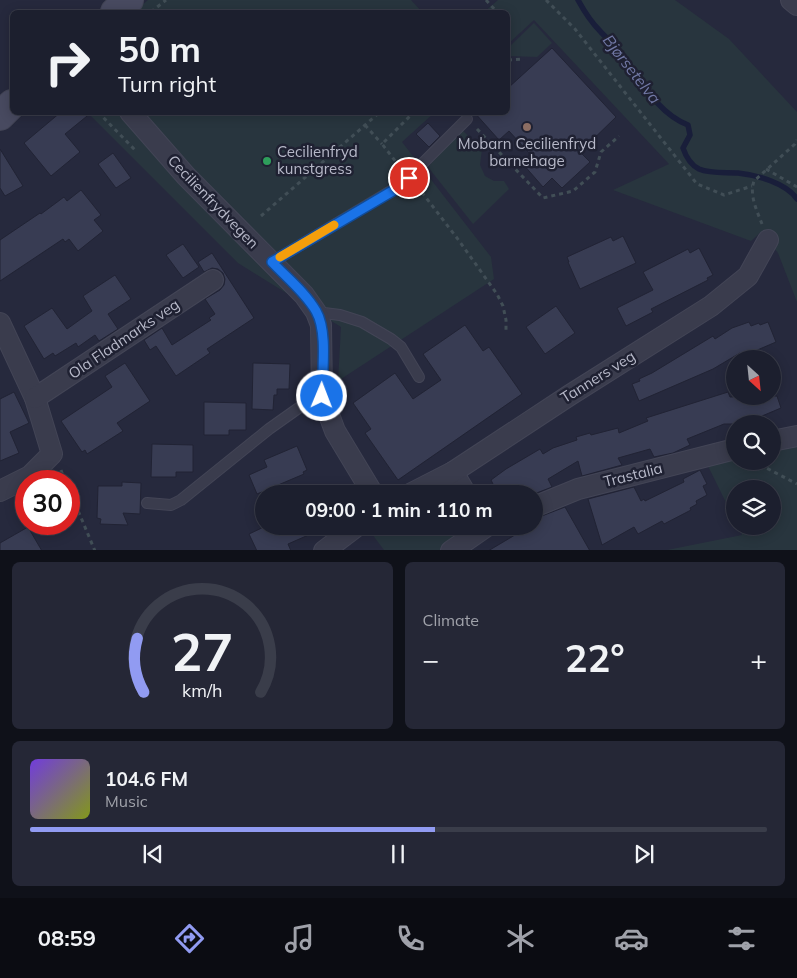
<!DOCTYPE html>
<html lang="en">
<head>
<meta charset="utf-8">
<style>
	:root { --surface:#1c1f2e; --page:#252736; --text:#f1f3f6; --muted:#a0a2aa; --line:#3a3d4a; --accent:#919bf2 }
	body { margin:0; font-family:Mulish,sans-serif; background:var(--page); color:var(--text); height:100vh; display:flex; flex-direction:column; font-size:19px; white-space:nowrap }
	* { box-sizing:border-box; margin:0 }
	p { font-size:16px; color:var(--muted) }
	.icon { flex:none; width:28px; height:28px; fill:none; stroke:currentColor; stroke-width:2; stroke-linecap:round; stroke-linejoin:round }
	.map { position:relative; height:550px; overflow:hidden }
	.drawer { display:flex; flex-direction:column; gap:12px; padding:12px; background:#0f1119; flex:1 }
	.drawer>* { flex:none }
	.guide { position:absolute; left:10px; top:10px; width:500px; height:105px; border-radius:8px; box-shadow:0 2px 12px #0003,0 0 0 1px var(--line); background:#1c1f2e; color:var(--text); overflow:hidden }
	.needle { width:32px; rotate:153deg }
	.buttons { position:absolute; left:726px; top:350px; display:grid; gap:10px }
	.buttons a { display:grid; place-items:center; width:55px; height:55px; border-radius:50%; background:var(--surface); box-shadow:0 2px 12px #0003,0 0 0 1px var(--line); font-size:25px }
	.speed { position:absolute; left:15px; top:470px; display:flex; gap:10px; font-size:25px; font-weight:700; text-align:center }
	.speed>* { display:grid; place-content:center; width:65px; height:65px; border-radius:50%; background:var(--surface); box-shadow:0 2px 12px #0003,0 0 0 1px var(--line); line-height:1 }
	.speed .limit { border:8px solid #d22; background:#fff; color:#111 }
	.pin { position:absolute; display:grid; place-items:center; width:42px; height:42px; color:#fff; margin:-21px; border:2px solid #fff; border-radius:50%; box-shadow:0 1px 5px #0007 }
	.me { position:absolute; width:55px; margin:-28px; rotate:1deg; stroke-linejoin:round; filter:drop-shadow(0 0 4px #0008) }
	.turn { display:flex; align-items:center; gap:18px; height:105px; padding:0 25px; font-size:22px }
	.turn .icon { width:65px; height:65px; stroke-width:2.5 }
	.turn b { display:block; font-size:35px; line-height:42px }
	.big { font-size:38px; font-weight:700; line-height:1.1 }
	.drawer .widget { flex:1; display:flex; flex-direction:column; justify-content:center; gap:8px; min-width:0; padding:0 18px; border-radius:8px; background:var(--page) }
	.drawer .dial { align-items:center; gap:0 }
	.dial svg { height:130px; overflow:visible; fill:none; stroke:var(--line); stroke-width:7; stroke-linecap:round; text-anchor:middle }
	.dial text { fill:var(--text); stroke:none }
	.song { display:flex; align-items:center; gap:15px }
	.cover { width:60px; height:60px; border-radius:8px; background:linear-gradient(135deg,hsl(260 70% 55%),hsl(70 70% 35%)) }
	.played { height:5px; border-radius:2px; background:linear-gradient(90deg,var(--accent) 55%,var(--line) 55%) }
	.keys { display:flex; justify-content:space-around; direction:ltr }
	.heat { display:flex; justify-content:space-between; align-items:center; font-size:28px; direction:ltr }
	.drawer .tiles { flex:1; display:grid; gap:12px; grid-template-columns:1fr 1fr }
	.widget:last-child { grid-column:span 2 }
	.trip { position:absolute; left:255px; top:485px; width:288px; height:50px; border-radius:25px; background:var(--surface); box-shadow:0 2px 12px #0003,0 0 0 1px var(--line); font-weight:700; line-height:50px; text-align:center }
	.menu { display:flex; height:80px; justify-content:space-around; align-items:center; background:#0b0c12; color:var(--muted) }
	.menu .icon { width:35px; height:35px }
	.menu .selected { color:var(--accent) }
	.menu b { font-size:22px; color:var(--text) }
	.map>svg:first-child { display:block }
	.green { fill:#28353e }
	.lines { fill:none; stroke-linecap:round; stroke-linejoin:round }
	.stream { stroke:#191e3a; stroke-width:5.5 }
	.building { fill:#383c53; stroke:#212334 }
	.service-casing { stroke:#434556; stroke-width:12 }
	.minor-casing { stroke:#434556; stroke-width:22 }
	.secondary-casing { stroke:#434556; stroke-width:30 }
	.path { stroke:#414e56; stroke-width:3; stroke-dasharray:4 4; stroke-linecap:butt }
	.service { stroke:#3a3c4d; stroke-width:10 }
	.minor { stroke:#3a3c4d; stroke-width:20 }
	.secondary { stroke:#484a60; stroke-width:28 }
	.route-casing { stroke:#114b97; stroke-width:12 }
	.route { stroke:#1a73e8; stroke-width:9 }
	.slow { stroke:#f59e0b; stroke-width:9 }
	.education-dot { fill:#8d6e63; stroke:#1f2132; stroke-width:2 }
	.leisure-dot { fill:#2e9e5b; stroke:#1f2132; stroke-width:2 }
	.labels { text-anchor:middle; stroke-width:5; stroke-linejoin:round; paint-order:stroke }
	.poi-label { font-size:15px; fill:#b6b8c8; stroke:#1f2132 }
	.street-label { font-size:15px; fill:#b6b8c8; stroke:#1f2132 }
	.water-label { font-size:16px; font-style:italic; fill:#7178a5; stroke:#1f2132 }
</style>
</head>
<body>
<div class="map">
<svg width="797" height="551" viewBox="0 0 797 551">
	<rect width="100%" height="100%" fill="#26293d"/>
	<g class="green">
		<path d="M148,0h263l11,12h-288z"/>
		<path d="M498,0h177l54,39 68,73v190l-19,-49 -17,-21 -10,9 -138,-51 56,-26 -135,-144 -26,24v-32h-24z"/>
		<path d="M534,23l18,20 -15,14 -29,-1v-8z"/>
		<path d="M88,113h346l-32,29 89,115 3,22 -156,102 3,-54 -103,-64z"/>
		<path d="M462,130l20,19 -2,16 5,11 9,5h10l5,8 -36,35 -45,-57z"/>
		<path d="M797,446v104l-135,1 80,-16 -4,-9h34v-37h-37v32l-27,-55 27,-6v1h37l1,-10z"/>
		<path d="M366,526h109l-35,25 -56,-1z"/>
	</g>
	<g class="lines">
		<path class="stream" d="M578,0c6,11 13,22 22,31 5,6 11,10 16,16 23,27 37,64 72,78l2,10 -7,13c3,9 8,17 16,21 12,5 27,3 39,4 19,2 48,10 59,26"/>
	</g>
	<g class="building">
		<path d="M552,48l64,69 -36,35 10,10 -28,26 -10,-10 -9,9 -21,-24 8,-9 -21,-23 -10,9 -25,-28h34v-24z"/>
		<path d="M61,112h31l-27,22 15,18 -29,24 -27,-33z"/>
		<path d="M428,123l12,13 -11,11 -13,-13z"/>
		<path d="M0,149l23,37 -18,10 -5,-8z"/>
		<path d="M113,153l18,25 -15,10 -18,-24z"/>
		<path d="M81,190l20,25 -7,5 9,11 -25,20 -9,-12 -4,3 -2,-3 -63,42v-41l40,-27 1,1 23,-17 3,4z"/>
		<path d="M623,236l13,27 -56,26 -12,-27h1l-2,-5 44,-20 2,4z"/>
		<path d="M183,244l16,23 -16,11 -17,-23z"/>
		<path d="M699,248l14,27 -6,3 1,2 -57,29 2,3 -27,14 -9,-18 36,-18 -10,-18 45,-23 2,4z"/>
		<path d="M212,253l42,65 -47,31 3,4 -34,23 -20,-30 -6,4 -6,-10 18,-12 10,17 39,-25 -2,-2 6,-4 -10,-15 15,-9 4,-5 1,-6 -2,-6 -5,-4 -6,-1 -8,4 -6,-10z"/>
		<path d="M115,275l16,24 -23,15 10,15 -19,12 -4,-6 -17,12 -2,-4 -21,13 -2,-3 -9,6 -20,-33 28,-18 15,21 25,-18 -9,-15z"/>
		<path d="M556,306l19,27 -30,21 -19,-27z"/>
		<path d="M749,322l2,4 8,-3 1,2 8,-3 8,20 -35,15 -1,-4 -27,16 -74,32 -7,-17 8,-3 -1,-2 13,-6 61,-37 2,3 17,-11z"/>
		<path d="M465,325l18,26 6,-4 33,47 -124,86 -33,-47 6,-4 -18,-26 42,-30 18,26 28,-19 -18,-26z"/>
		<path d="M125,363l25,38 -33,22 6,8 -36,23 -2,-4 -3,2 -21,-31 51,-34 -7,-11z"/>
		<path d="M253,363l37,1 -1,25h-12v6h-3l-1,15 -21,-1z"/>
		<path d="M14,392l15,31 -19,9 9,21 -19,8v-62z"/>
		<path d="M728,392l2,5 47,-1 4,12 -38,16h-19l-37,15 3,6 -17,8 -19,4 -4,-8 -32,9 4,7 -40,11 -4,-15 -30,18 4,8 -18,7h-36l-7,-14 15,-11 34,-20 3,5 10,-6 24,-8 -1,-3 14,-4 1,2 27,-7 1,5 29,-12 -2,-3z"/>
		<path d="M204,402l42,1v27h-17v5h-25z"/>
		<path d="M152,444l41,1v27h-17v5h-25z"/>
		<path d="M297,446l10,24 -4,2 1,2 -47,20 -8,-19 18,-8 -3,-7z"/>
		<path d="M700,470l7,14 -4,2 4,9 -11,6 1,3 -7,4 1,2 -27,14 -2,-3 -24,13 -4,-7 -32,18 -14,-46 46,-12 7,14 3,-2 1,2 39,-19 -1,-3z"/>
		<path d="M122,482l19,1 -1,31 -17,-1 5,12 -28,-1 1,-5 -4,-1 1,-32h24z"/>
		<path d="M565,507l25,44h-102l42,-25h4v-7z"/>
		<path d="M266,526h63l-41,18 3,7h-34l-8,-17z"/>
		<path d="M28,527l14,24h-42v-8z"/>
	</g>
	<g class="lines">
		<defs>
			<g id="service">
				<path d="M272,262l129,-77 66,-66"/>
				<path d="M316,312l24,3 22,7 29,17 10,8 18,30"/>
				<path d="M147,503l24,2 10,-5 88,-71 31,-22 22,-11"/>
			</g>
			<g id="minor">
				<path d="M791,0l6,5"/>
				<path d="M130,112l56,64 118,119 12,17 5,13 1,71 13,35 38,63"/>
				<path d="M0,323l35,75 17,56 -22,22 -30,15"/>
				<path d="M35,398l178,-118"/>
				<path d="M772,441l25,-5"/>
				<path d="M453,472l13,22"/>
				<path d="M410,494l43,-22 117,-77 141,-89 37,-30 20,-36"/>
				<path d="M534,507l44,-18 157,-40"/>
				<path d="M324,551l33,-25"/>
				<path d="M451,551l36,-25"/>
			</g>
			<g id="secondary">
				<path d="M115,12l14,-12"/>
				<path d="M0,116l12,-12"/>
			</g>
		</defs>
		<use href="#service" class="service-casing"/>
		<use href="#minor" class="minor-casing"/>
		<use href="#secondary" class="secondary-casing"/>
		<g class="path">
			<path d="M486,0l10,11 -1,1"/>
			<path d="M546,0l29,29 122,155 27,11 28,-9"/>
			<path d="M151,12l15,-12"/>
			<path d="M508,60l16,-1"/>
			<path d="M98,112l37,38"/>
			<path d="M365,125l17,19"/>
			<path d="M477,129l66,69 30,-7 22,-19 6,-20 18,-16"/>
			<path d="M400,167l-18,-23 32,-32"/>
			<path d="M766,169l31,18"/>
			<path d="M417,186l40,52 40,56 6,12 3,14v12"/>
			<path d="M261,216l119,-104"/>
			<path d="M762,224c-5,-13 -13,-29 -8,-43l41,-37 2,-4"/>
			<path d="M753,461l44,23"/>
			<path d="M61,470l4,11"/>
			<path d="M69,489l26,62"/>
		</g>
		<use href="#service" class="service"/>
		<use href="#minor" class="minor"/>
		<use href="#secondary" class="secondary"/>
	</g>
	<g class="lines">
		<defs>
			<path id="route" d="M322,396c0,-24 6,-64 -6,-85 -11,-19 -29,-33 -44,-49l129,-76 8,-8"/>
		</defs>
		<use href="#route" class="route-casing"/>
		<use href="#route" class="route"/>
		<path class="slow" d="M280,257l54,-32"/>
	</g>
	<circle class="education-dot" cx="527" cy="127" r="5"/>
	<circle class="leisure-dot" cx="267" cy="161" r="5"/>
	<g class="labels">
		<g class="poi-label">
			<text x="527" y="149">Mobarn Cecilienfryd<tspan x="527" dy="17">barnehage</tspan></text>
			<text x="277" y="157" text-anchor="start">Cecilienfryd<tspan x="277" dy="17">kunstgress</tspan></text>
		</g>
		<g class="street-label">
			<text transform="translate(213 202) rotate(46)" y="5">Cecilienfrydvegen</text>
			<text transform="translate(124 339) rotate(-34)" y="5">Ola Fladmarks veg</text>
			<text transform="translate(598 377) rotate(-32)" y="5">Tanners veg</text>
			<text transform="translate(633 475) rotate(-14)" y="5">Trastalia</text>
		</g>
		<g class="water-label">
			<text transform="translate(632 69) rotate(52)" y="6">Bjørsetelva</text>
		</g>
	</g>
</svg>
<div class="buttons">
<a><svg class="needle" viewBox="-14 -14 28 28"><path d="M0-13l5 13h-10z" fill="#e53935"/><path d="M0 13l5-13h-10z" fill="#a0a2aa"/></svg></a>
<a><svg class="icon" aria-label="search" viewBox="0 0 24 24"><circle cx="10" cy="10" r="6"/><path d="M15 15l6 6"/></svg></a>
<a><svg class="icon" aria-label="layers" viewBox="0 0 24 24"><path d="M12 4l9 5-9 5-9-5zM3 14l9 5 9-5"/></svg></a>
</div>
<div class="speed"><div class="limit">30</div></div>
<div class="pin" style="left:409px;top:178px;background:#d93025"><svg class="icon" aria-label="arrive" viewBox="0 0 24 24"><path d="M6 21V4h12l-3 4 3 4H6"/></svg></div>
<svg class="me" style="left:322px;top:396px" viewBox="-20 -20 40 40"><circle r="17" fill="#1a73e8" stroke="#fff" stroke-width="3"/><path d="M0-11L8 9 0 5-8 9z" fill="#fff"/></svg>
<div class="trip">09:00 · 1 min · 110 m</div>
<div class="guide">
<div class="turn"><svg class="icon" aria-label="right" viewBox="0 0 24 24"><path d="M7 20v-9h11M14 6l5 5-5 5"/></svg><div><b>50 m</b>Turn right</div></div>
</div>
</div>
<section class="drawer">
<div class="tiles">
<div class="widget dial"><svg viewBox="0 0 100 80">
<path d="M14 69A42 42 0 1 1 86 69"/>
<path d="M14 69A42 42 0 0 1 10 36" stroke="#919bf2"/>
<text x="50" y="56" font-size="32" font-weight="700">27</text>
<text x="50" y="72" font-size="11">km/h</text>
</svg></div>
<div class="widget"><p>Climate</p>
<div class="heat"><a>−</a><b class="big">22°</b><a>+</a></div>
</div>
<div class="widget">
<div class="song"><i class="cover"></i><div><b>104.6 FM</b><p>Music</p></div></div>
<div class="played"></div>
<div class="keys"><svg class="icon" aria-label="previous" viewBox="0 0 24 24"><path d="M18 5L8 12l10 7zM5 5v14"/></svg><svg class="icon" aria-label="pause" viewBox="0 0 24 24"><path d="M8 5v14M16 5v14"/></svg><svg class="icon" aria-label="next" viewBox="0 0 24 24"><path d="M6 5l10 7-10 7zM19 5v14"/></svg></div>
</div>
</div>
</section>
<nav class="menu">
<b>08:59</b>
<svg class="icon selected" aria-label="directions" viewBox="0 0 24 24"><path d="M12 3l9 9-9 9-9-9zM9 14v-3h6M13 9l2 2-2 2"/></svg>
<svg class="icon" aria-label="music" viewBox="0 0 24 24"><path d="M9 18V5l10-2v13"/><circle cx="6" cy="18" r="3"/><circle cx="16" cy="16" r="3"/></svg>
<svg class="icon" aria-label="phone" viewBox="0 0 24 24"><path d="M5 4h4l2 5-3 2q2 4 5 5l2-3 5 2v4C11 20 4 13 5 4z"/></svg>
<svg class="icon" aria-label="climate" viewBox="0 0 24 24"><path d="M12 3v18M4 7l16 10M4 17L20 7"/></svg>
<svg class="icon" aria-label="car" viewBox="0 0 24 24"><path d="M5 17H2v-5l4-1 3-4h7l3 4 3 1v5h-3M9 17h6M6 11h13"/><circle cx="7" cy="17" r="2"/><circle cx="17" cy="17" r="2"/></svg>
<svg class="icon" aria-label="filters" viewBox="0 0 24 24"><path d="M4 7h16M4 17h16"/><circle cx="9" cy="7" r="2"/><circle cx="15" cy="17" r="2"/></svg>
</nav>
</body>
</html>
